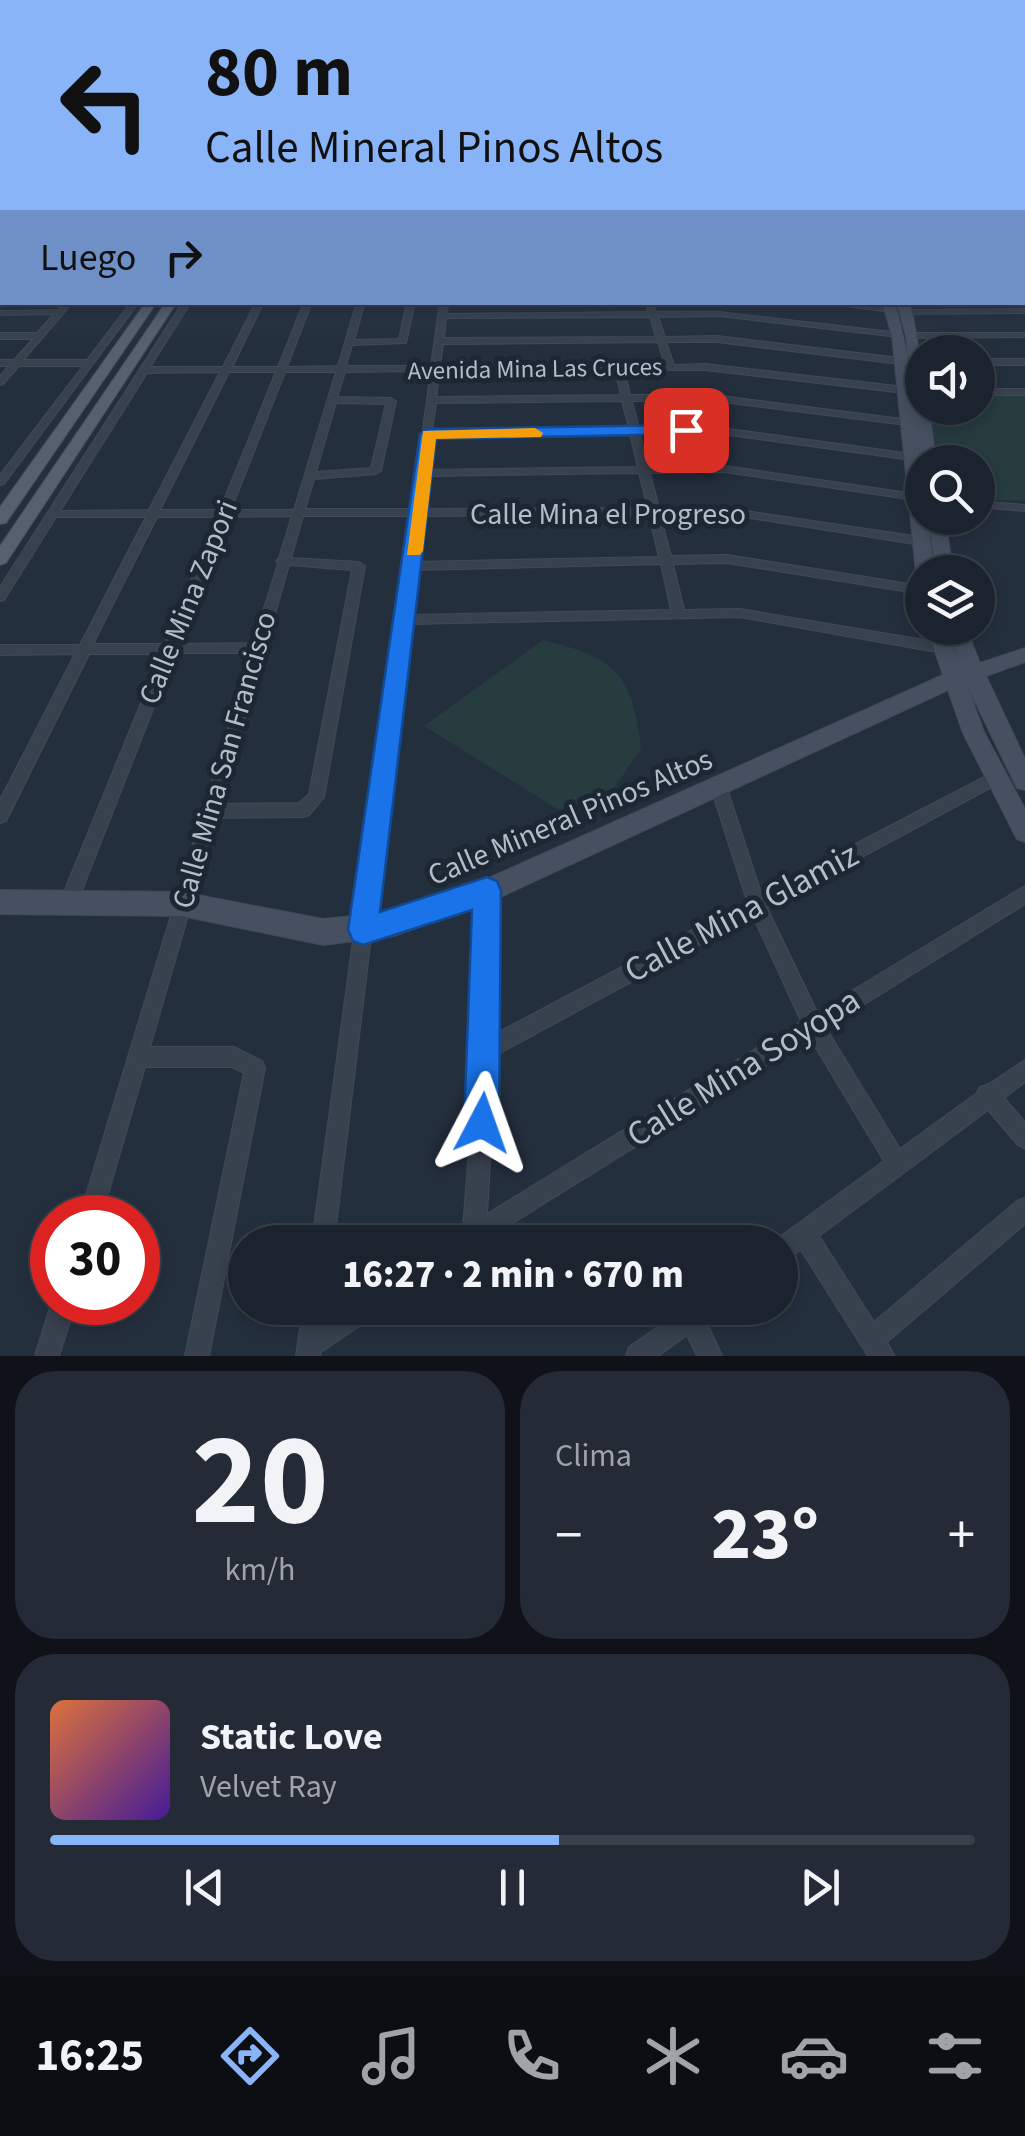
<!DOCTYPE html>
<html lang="es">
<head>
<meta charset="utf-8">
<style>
	:root { --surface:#1b232e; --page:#242b36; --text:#f1f3f6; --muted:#a0a4aa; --line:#39404a; --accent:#8ab4f8 }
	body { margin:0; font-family:"Source Sans 3",sans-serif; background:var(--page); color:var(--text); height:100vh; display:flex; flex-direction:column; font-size:38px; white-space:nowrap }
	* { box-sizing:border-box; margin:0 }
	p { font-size:32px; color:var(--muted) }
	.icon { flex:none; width:55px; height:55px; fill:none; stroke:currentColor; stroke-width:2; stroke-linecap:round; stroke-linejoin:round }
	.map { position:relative; height:1356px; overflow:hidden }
	.details { display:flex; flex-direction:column; gap:15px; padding:15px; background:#0f1319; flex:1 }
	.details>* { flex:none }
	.banner { position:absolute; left:0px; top:0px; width:1025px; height:305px; box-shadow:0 5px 15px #0003,0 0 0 2px var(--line); background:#8ab4f8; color:#111; overflow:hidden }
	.fabs { position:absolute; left:905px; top:335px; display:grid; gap:20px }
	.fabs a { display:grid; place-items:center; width:90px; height:90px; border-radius:50%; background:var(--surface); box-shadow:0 5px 15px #0003,0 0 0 2px var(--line); font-size:50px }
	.speed { position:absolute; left:30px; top:1195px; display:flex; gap:20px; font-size:50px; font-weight:700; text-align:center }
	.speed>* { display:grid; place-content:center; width:130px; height:130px; border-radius:50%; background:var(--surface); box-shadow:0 5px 15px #0003,0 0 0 2px var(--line); line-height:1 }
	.speed .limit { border:15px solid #d22; background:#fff; color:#111 }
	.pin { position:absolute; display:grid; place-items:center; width:85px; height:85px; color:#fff; margin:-42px; border-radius:20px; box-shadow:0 5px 15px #0006 }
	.me { position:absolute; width:110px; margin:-55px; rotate:4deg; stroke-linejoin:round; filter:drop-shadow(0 0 8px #0008) }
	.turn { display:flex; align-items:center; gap:35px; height:210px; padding:0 40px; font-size:45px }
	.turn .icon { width:130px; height:130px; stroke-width:2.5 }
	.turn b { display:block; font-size:70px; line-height:85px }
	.then { display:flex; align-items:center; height:95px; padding:0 40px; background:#0003; gap:20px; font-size:38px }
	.big { font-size:75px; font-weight:800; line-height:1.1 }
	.details .card { flex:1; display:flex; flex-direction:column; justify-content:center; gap:15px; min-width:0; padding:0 35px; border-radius:40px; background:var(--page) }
	.details .dial { align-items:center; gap:0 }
	.dial b { font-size:130px; line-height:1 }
	.song { display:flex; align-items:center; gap:30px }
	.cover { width:120px; height:120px; border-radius:15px; background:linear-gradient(135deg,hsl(20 70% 55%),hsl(260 70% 35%)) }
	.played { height:10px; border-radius:5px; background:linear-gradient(90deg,var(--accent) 55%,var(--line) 55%) }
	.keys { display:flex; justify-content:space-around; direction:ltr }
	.heat { display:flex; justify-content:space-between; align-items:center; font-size:55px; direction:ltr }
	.details .tiles { flex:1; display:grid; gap:15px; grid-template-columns:1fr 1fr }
	.card:last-child { grid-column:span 2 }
	.trip { position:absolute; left:228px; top:1225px; width:570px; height:100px; border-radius:50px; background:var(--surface); box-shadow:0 5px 15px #0003,0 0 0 2px var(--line); font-weight:800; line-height:100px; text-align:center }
	.tabs { display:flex; height:160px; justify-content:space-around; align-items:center; background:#0b0e12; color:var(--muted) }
	.tabs .icon { width:70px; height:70px }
	.tabs .active { color:var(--accent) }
	.tabs b { font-size:45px; color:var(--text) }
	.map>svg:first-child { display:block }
	.green { fill:#263c3f }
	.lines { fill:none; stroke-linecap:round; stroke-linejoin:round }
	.street-casing { stroke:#414a57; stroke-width:2 }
	.secondary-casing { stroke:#414a57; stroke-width:2 }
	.primary-casing { stroke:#414a57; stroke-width:2 }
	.highway-casing { stroke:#434c59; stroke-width:3 }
	.street { fill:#38414e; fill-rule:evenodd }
	.secondary { fill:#465061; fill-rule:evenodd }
	.primary { fill:#56606e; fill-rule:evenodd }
	.highway { fill:#746855; fill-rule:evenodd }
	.route { fill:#1a73e8; stroke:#114b97; stroke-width:2.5 }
	.slow { fill:#f59e0b }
	.labels { text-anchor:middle; stroke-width:10; stroke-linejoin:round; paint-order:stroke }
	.far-street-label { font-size:25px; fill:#b4bcc9; stroke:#1d2633 }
	.street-label { font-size:30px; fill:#b4bcc9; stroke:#1d2633 }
	.near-street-label { font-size:35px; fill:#b4bcc9; stroke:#1d2633 }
</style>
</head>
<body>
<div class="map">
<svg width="1025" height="1356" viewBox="0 0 1025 1356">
	<rect width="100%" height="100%" fill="#242f3e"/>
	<g class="green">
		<path d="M978,396h47v105l-47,-1v-38h-40l-8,-54h48z"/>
		<path d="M543,640c74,18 89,34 98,109l-30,43 -52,18 -135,-84z"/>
	</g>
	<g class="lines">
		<defs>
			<g id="street">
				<path d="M2,155v5l-2,1v-5z"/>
				<path d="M2,183v5l-2,1v-5z"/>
				<path d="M1022,184l3,1v5l-3,-1z"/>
				<rect x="1022" y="206" width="3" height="4"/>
				<path d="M2,215v5l-2,1v-5z"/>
				<rect x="1022" y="225" width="3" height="4"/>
				<path d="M1022,272h3v4l-3,1z"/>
				<rect x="1022" y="286" width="3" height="4"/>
				<rect x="0" y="288" width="2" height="4"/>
				<path d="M64,302h9l-50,58h64l44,-58h8l-135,182 -4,1v-10l83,-109h-64l-16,18 -3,1v-9l9,-10h-9v-6h14l19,-21h-33v-6h37l17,-19 -54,1v-4l58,-1z"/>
				<path d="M183,302h8l-41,65h73l33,-65h8l-32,65h46l26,-65h8l-25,65 51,-1 19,-64h8l-11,38 45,-1 8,-37h8l-9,41 -54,2 -6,21h85l9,-64h8l-1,12 201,-2 -3,-10h8l3,10h63l182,21v4h-3l-179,-21 -61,1 7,20 52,-1 183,22 4,3 -4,3 -183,-22h-51l8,23 31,-1 217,25v6l-217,-25h-81l6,25 76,-1 204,26 2,2 -5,3 -201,-25 -74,1 7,27 75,-1 198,27 5,3 -5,3 -198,-27 -74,1 8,33 77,-1 197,29v6l-197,-29 -75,1 9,35h66l196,29 6,4 -6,4 -196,-31 -65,1 11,41 56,-1 195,31v8l-195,-31 -54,1 11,46 56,-1 202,34 7,5 -7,5 -202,-36 -331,7 -75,618h-22l99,-726h-108l-12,42 68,4 6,4 -41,231 -15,18 -6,2 -87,1 -66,229h84l28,14 3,7 -56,288h-24l59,-283 -12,-6h-87l-44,151h-22l172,-565h-76l-100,255 -6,2 -6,-2 -3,-6 101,-248h-72l-83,167 -6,2v-23l75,-146 -75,1v-10h80l66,-128h-90l-52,83 -4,1v-14zM650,317l6,20 -212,1 2,-20zM658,342l7,23 -225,1 3,-22zM615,370l6,25 -185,2 4,-26zM431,371l-19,138h-107l9,-30 62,-5 5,-3 15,-70 -5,-3 -54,-1 8,-25zM220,372l-71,138 -89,1 87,-138zM229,372h47l-56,138h-60zM285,372h51l-42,138h-63zM622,401l7,27 -197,3 4,-28zM336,403l50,1 -15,64 -55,4zM630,434l8,33 -210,3 4,-33zM639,473l9,35 -225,1 4,-33zM649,515l10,42 -243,5 6,-46zM292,516l-13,42 -3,3 2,3 -25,79 -75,1 50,-127zM157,517h60l-52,127h-72zM661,564l10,46 -261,5 6,-45zM289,565l63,5 -43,224 -10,9 -79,1z"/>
				<path d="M815,302h29l63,8 118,-1v4l-118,1z"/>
				<path d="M912,333h113v4l-116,1 -1,-2z"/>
				<rect x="978" y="359" width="47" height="6"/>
				<rect x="978" y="389" width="47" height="6"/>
				<path d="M978,501l47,4v6l-47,-4z"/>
				<path d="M996,771l5,1 3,5 -3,5 -234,126 50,104 208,-126v18l-199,124 74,121 77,-56 3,-6 9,-3 36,-24v22l-21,16 21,24v27l-7,-4 -30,-35 -169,126 55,86 143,-121 8,-3v26l-138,118 7,14h-26l-67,-106 -21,12v-20h-7l111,-81 -74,-123 -328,204h-31l3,-8 9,-6 14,-179 1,-158 3,-6 6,-2 6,2 3,6 1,142 250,-132 -36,-113 3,-5 5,-2 5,2 3,5 34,105zM753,916l48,105 -314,193 9,-159z"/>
				<path d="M52,1301l24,1 -17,54h-24z"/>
				<path d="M303,1308h24l-2,13 21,-13h32l-4,8 -53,36 -1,4h-24z"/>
				<path d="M685,1308h31l-4,8 -6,5 16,35h-25l-10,-21 -29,21h-32l3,-9z"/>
			</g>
			<g id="secondary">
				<path d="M882,302h12c20,65 28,148 28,216h5l7,54h-12v5l-6,-5 -24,-237z"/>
				<path d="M897,302h12c10,36 13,68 13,106h7l7,54h-15l-15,-126z"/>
				<path d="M929,518h16l8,54h-17z"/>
				<path d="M927,628h18l16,41 -13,-41h18l14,35 45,-15v14l-39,14 39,83v31l-8,-2 -51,-105 18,49 41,77v33l-8,-3 -54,-106 -15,-43 -452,209 -102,37 -71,9 -141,-29 -182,-2v-24l182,2 141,27 71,-7 88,-31 461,-206z"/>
			</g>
			<g id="primary">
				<path d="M146,302h11l-151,221 -6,1v-17z"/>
				<path d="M166,302h11l-171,261 -6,2v-19z"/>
			</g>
			<rect id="highway" x="1022" y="155" width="3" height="6"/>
		</defs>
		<use href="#street" class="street-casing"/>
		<use href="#secondary" class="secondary-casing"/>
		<use href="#primary" class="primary-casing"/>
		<use href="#highway" class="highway-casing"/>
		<use href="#street" class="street"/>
		<use href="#secondary" class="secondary"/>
		<use href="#primary" class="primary"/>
		<use href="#highway" class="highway"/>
	</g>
	<linearGradient id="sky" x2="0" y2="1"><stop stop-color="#141a22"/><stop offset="0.44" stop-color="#3f4d63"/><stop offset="1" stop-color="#3f4d63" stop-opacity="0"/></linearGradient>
	<rect width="1025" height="342" fill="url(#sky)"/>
	<path class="route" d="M686,425l8,5 -2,4 -256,5 -56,473 107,-35 10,4 4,10 -2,232 -5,12 -12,5 -13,-5 -5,-12 8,-213 -109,35 -10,-4 -5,-11 72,-496 8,-5z"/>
	<path class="slow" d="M535,428l8,5 -2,4 -105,2 -13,112 -3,4h-13l16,-124z"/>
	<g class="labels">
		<g class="far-street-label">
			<text transform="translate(535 368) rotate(-1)" y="9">Avenida Mina Las Cruces</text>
		</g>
		<g class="street-label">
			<text x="608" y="524">Calle Mina el Progreso</text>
			<text transform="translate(188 602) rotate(-68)" y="10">Calle Mina Zapori</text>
			<text transform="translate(224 760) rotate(-74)" y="10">Calle Mina San Francisco</text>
			<text transform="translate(570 817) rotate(-23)" y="10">Calle Mineral Pinos Altos</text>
		</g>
		<g class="near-street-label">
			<text transform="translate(741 912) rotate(-28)" y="12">Calle Mina Glamiz</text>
			<text transform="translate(743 1067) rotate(-32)" y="12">Calle Mina Soyopa</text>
		</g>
	</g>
</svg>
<div class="fabs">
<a><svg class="icon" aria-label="sound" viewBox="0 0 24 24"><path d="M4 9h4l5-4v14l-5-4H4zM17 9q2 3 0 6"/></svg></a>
<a><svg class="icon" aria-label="search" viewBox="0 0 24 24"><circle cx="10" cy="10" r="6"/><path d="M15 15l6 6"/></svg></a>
<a><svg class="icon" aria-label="layers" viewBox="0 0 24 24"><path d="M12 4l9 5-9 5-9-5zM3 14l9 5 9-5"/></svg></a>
</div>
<div class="speed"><div class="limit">30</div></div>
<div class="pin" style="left:686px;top:430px;background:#d93025"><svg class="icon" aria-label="arrive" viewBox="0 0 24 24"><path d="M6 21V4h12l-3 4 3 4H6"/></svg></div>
<svg class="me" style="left:482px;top:1123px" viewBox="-20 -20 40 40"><path d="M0-17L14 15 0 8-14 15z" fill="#1a73e8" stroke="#fff" stroke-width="4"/></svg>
<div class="trip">16:27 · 2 min · 670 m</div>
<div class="banner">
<div class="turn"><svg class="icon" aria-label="left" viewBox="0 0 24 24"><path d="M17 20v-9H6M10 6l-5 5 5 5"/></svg><div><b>80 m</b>Calle Mineral Pinos Altos</div></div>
<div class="then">Luego<svg class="icon" aria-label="right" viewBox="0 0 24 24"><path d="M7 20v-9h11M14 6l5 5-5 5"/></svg></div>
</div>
</div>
<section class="details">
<div class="tiles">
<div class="card dial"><b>20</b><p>km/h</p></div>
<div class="card"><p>Clima</p>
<div class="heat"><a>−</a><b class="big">23°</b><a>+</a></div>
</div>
<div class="card">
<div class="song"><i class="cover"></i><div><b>Static Love</b><p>Velvet Ray</p></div></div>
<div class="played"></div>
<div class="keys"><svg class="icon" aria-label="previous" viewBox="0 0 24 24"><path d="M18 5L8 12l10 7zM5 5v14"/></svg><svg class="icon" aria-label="pause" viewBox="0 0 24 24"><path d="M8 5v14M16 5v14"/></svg><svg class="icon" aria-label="next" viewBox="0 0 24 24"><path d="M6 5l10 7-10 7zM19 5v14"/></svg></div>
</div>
</div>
</section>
<nav class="tabs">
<b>16:25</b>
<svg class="icon active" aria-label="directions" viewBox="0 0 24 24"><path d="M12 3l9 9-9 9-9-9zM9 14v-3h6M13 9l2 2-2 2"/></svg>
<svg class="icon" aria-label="music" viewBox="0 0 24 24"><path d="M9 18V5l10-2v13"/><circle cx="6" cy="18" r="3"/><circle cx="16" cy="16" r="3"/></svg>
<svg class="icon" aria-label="phone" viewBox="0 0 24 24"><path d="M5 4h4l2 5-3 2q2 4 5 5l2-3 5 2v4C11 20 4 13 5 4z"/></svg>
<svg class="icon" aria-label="climate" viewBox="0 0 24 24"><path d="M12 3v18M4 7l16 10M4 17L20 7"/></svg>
<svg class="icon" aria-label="car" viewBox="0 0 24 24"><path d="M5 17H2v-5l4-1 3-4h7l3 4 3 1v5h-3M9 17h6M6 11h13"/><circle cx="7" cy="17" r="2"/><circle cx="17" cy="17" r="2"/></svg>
<svg class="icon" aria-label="filters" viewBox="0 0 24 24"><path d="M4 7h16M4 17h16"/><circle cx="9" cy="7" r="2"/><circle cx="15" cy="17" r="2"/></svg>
</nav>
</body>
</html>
